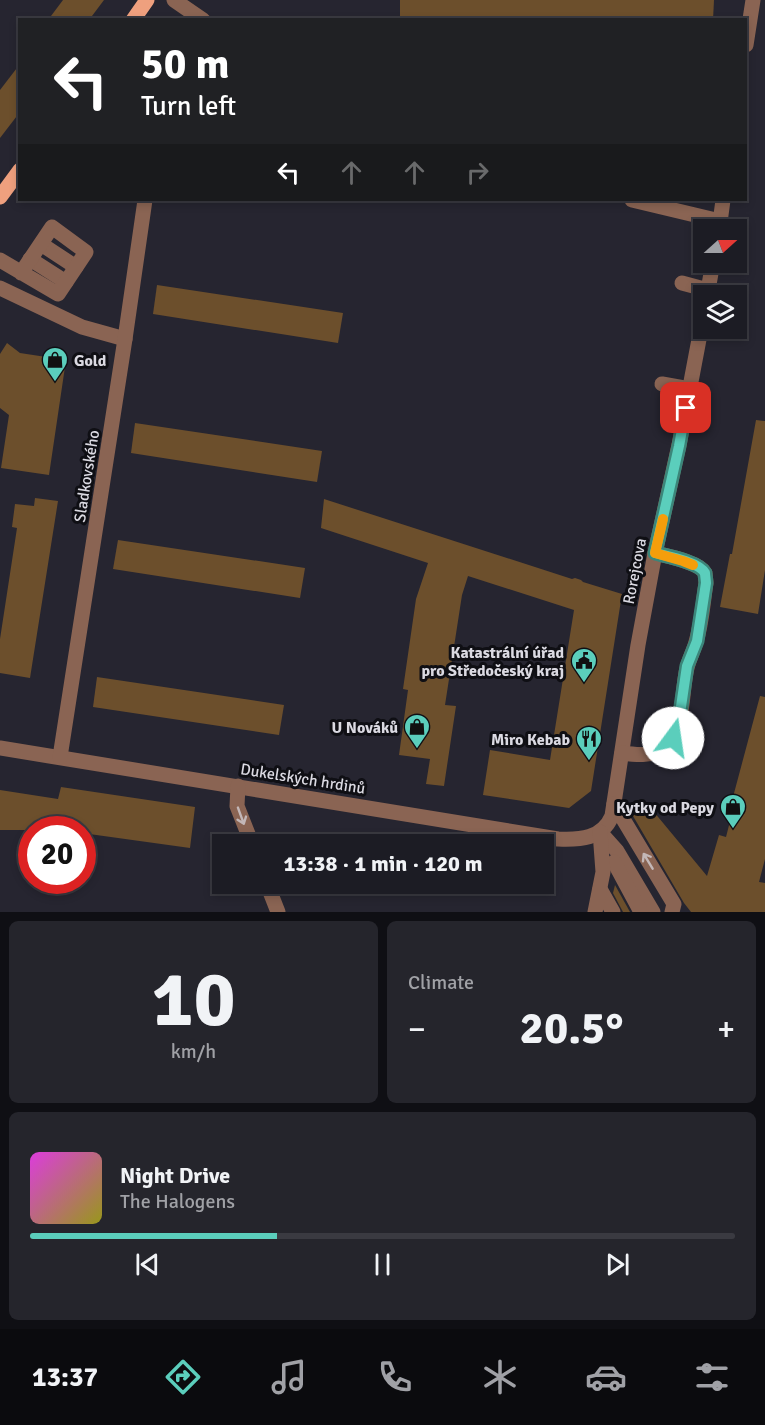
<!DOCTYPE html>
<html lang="en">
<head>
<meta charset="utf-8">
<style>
	:root { --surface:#1c1c24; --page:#25252c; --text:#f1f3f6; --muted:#a0a1a6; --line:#3a3a41; --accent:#5bcebc }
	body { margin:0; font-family:Signika,sans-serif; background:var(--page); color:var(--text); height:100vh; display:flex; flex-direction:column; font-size:22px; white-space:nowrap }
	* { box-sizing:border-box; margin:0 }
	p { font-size:20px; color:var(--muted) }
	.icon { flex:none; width:33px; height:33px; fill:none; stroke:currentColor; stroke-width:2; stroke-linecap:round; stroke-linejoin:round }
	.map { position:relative; height:912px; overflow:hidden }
	.side { display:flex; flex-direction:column; gap:9px; padding:9px; background:#0f0f14; flex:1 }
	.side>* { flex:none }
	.top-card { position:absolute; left:18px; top:18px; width:729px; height:183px; border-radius:0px; box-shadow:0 3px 9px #0003,0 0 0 2px var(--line); background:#202124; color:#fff; overflow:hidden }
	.needle { width:39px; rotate:69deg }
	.tools { position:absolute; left:693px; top:219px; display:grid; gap:12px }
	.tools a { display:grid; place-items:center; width:54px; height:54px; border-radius:0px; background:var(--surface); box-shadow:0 3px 9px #0003,0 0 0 2px var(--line); font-size:30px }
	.speed { position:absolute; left:18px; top:816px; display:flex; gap:12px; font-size:30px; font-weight:700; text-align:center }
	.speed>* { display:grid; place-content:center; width:78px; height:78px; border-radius:50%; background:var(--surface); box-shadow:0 3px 9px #0003,0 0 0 2px var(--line); line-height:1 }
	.speed .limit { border:9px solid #d22; background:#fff; color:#111 }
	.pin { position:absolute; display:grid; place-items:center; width:51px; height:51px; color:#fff; margin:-26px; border-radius:12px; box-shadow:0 3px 9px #0006 }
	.me { position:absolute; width:66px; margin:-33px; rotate:14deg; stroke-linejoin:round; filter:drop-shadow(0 0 4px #0008) }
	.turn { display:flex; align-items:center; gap:21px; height:126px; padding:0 24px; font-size:27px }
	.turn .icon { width:78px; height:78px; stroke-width:2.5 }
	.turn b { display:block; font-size:42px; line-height:51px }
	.lanes { display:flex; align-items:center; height:57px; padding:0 24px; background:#0003; justify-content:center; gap:30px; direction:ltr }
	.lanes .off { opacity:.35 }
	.big { font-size:45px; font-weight:700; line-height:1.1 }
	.side .widget { flex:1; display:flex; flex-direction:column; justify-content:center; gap:9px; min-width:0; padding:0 21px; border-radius:9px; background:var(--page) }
	.side .dial { align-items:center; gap:0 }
	.dial b { font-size:78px; line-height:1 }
	.song { display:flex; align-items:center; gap:18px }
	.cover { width:72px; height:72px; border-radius:9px; background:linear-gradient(135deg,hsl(300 70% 55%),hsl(60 70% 35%)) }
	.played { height:6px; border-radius:3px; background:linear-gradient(90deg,var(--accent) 35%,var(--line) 35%) }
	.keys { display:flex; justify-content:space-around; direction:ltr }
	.heat { display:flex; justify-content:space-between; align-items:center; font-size:33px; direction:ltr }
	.side .tiles { flex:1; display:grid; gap:9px; grid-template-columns:1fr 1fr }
	.widget:last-child { grid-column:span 2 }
	.trip { position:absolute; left:212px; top:834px; width:342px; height:60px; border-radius:0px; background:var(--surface); box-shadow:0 3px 9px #0003,0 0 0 2px var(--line); font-weight:700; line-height:60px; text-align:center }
	.tabs { display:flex; height:96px; justify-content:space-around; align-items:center; background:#0b0b0e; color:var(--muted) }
	.tabs .icon { width:42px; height:42px }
	.tabs .current { color:var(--accent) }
	.tabs b { font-size:27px; color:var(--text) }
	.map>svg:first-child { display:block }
	.building { fill:#6c4f2c }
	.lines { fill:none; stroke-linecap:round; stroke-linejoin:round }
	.minor { stroke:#8a6453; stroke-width:15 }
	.major { stroke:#efa07e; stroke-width:15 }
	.oneway { stroke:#c3b7b7 }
	.route-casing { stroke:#3b867a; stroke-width:15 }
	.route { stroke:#5bcebc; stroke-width:10 }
	.slow { stroke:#f59e0b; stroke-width:10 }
	.labels { text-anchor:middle; stroke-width:6; stroke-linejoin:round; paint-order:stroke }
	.poi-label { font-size:16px; font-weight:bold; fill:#dbdae2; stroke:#0f0f14; text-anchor:end }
	.street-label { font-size:16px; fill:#dbdae2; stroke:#0f0f14 }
</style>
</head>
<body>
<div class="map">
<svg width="765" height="912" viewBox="0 0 765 912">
	<rect width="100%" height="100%" fill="#262530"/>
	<g class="building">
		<path d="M63,0h41l-15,20h-41z"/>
		<path d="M400,0h314l-1,20h-313z"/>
		<path d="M20,64v48l-20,26v-48z"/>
		<path d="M157,285l186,28 -5,30 -185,-29z"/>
		<path d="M7,343l13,10 46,7 -17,115 -48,-7 8,-53 -9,-7v-54z"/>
		<path d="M756,420l9,1v149l-7,44 -38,-7 10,-53h2z"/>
		<path d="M135,423l187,28 -5,31 -186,-29z"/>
		<path d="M35,498l23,3 -28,177 -30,-5v-34l17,-111 -5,-1 3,-23 19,2z"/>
		<path d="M324,499l248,80 3,-1 6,2 2,2 39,12 -31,197 -22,17 -86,-13 7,-45 60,10 24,-150 -106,-34 -6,19 -17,110 11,1 -12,80 -18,-2 4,-25 -31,-4 9,-65 -5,-1 13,-90 12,-36 -107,-35z"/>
		<path d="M118,540l187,28 -5,30 -187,-29z"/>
		<path d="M97,677l187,28 -5,30 -186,-28z"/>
		<path d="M760,696l5,1v162l-6,23 6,1v29h-74l-7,-9 -51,-87 1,-5 5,-6 4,-1 6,2 58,70 12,-41 7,2 10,-39 -3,-1z"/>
		<path d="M61,787l134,20 -5,41 -108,-15v-3h-82v-40l58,9z"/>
		<path d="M615,885l15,27h-7l-10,-19z"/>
	</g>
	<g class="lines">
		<g class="minor">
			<path d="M174,0l29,20"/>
			<path d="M746,45l7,-45"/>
			<path d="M632,200l88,21"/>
			<path d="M719,230l4,-30"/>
			<path d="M41,244l35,23"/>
			<path d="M30,259l36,23"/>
			<path d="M0,260l58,34 28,-42 -34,-25 -31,46"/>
			<path d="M682,283l26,7"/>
			<path d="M0,288l82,39 43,12"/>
			<path d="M707,296l6,-34"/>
			<path d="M662,384l28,5"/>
			<path d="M0,748l558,91c22,1 44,0 54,-23l26,-171 17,-92 24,-108 25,-132"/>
			<path d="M622,753c15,2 31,4 44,-7 19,-18 15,-54 21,-78 2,-9 7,-18 9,-26 6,-19 7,-40 10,-59 0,-2 -1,-9 -1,-10 -6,-11 -38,-17 -50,-20"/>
			<path d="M60,757l65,-418 20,-139"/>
			<path d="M238,786l-1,20 15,38"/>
			<path d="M614,804l60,100 -2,8"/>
			<path d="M600,832l17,19 36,61"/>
			<path d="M614,862l27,50"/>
			<path d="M267,884l11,28"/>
			<path d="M600,889l13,23"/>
			<path d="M595,912l8,-40 -3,-40"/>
		</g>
		<g class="major">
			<path d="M133,20l14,-20"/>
			<path d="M0,197l20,-27"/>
		</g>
	</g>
	<defs><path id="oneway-shaft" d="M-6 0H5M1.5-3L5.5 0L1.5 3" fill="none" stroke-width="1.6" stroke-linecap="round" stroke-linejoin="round" transform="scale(1.5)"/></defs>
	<g class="oneway">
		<use href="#oneway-shaft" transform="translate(241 816) rotate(70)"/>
		<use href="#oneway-shaft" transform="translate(648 861) rotate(-121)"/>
	</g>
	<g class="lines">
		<defs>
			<path id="route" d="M673,738l5,-11 9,-61 10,-25 9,-58c0,-2 -1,-8 -1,-10 -6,-11 -38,-17 -50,-20l24,-107 7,-38"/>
		</defs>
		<use href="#route" class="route-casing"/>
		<use href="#route" class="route"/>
		<path class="slow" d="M663,519l-8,34 28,8 10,4"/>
	</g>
	<defs>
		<symbol id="shop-pin" viewBox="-11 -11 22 30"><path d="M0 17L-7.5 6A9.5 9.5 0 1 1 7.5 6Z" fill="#5bcebc" stroke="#0f0f14"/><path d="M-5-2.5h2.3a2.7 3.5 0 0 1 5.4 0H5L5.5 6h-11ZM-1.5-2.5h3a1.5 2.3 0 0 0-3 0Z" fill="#111"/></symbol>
		<symbol id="civic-pin" viewBox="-11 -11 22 30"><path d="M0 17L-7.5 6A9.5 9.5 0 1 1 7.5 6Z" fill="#5bcebc" stroke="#0f0f14"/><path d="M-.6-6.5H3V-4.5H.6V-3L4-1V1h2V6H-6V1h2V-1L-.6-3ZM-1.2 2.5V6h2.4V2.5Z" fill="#111"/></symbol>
		<symbol id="restaurant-pin" viewBox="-11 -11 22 30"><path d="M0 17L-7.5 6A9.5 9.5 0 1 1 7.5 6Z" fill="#5bcebc" stroke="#0f0f14"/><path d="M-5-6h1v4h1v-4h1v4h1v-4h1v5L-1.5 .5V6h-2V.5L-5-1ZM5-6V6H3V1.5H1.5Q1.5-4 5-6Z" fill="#111"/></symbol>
	</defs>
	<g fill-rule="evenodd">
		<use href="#shop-pin" x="40" y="345" width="30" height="40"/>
		<use href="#civic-pin" x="569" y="646" width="30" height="40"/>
		<use href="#shop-pin" x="402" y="712" width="30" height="40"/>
		<use href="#restaurant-pin" x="574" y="724" width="30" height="40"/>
		<use href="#shop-pin" x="718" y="792" width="30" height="40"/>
	</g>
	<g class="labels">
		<g class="poi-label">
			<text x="74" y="366" text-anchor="start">Gold</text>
			<text x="564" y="658">Katastrální úřad<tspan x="564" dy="18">pro Středočeský kraj</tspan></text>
			<text x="398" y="733">U Nováků</text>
			<text x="570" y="745">Miro Kebab</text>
			<text x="714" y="813">Kytky od Pepy</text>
		</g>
		<g class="street-label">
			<text transform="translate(86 476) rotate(-81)" y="6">Sladkovského</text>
			<text transform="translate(634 571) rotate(-79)" y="6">Rorejcova</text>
			<text transform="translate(303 778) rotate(9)" y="6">Dukelských hrdinů</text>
		</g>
	</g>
</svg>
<div class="tools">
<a><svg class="needle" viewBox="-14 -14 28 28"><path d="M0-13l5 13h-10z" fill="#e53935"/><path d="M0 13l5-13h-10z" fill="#a0a1a6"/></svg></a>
<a><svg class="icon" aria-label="layers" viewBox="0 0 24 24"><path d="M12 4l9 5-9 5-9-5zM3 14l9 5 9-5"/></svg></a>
</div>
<div class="speed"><div class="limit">20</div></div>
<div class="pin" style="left:686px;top:408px;background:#d93025"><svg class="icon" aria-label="arrive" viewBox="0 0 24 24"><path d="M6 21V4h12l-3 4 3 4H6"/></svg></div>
<svg class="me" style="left:673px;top:738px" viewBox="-20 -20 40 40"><circle r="19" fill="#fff"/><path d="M0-13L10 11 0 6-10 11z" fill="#5bcebc"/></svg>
<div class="trip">13:38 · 1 min · 120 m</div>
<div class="top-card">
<div class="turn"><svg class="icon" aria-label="left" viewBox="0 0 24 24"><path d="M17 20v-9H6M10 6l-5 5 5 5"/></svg><div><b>50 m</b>Turn left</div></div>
<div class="lanes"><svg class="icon" aria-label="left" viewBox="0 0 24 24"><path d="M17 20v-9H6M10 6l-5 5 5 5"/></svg><svg class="icon off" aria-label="ahead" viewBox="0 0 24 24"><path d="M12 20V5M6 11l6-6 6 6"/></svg><svg class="icon off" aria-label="ahead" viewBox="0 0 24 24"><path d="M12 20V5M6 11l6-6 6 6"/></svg><svg class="icon off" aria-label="right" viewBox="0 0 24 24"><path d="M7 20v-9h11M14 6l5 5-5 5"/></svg></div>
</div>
</div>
<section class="side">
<div class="tiles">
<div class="widget dial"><b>10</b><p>km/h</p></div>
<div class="widget"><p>Climate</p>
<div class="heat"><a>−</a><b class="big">20.5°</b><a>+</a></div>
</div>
<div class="widget">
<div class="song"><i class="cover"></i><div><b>Night Drive</b><p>The Halogens</p></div></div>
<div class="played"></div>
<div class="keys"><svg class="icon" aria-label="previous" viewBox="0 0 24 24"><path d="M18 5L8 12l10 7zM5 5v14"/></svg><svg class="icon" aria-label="pause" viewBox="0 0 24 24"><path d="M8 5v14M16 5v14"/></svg><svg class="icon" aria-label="next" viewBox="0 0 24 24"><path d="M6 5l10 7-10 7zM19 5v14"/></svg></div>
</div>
</div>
</section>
<nav class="tabs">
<b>13:37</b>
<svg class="icon current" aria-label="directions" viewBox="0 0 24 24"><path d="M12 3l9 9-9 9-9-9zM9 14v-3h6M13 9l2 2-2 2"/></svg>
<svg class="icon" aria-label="music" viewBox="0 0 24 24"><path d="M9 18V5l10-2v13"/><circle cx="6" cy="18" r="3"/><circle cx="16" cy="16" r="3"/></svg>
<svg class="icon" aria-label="phone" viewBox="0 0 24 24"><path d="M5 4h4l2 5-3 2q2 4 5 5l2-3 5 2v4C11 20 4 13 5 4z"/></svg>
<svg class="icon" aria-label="climate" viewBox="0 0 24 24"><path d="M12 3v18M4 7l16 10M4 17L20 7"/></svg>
<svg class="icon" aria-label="car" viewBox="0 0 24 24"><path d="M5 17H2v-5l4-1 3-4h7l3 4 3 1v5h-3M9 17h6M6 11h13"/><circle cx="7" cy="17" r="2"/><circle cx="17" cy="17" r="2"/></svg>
<svg class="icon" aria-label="filters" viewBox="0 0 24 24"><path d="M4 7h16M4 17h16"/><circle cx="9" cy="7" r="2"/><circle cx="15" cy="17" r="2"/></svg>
</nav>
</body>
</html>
